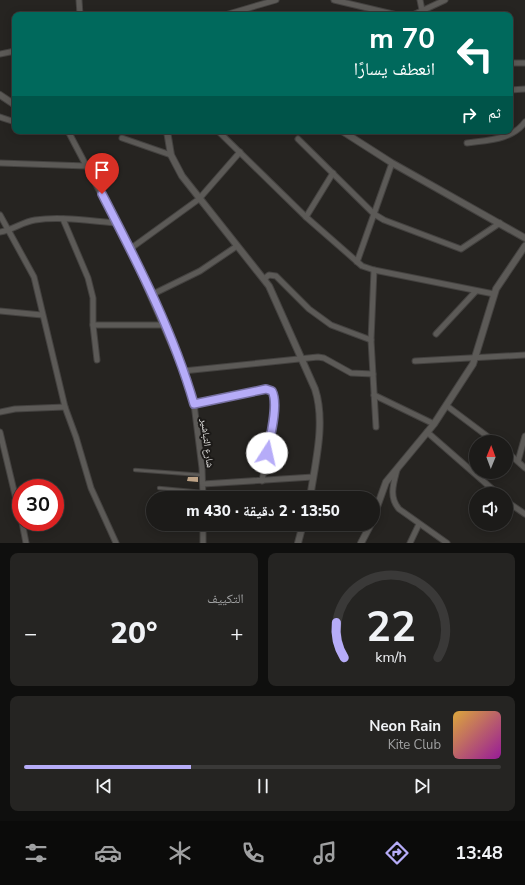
<!DOCTYPE html>
<html lang="ar">
<head>
<meta charset="utf-8">
<style>
	:root { --surface:#1c1b19; --page:#252422; --text:#f1f3f6; --muted:#a0a1a2; --line:#3a3938; --accent:#b6acf8 }
	body { margin:0; font-family:"Nunito Sans","Noto Naskh Arabic",sans-serif; background:var(--page); color:var(--text); direction:rtl; height:100vh; display:flex; flex-direction:column; font-size:15px; white-space:nowrap }
	* { box-sizing:border-box; margin:0 }
	p { font-size:13px; color:var(--muted) }
	.icon { flex:none; width:22px; height:22px; fill:none; stroke:currentColor; stroke-width:2; stroke-linecap:round; stroke-linejoin:round }
	.map { position:relative; height:543px; overflow:hidden; direction:ltr }
	.side { display:flex; flex-direction:column; gap:10px; padding:10px; background:#0f0f0e; flex:1 }
	.side>* { flex:none }
	.banner { position:absolute; left:12px; top:12px; width:501px; height:122px; border-radius:8px; box-shadow:0 2px 10px #0003,0 0 0 1px var(--line); direction:rtl; background:#00695c; color:#fff; overflow:hidden }
	.needle { width:26px; rotate:1deg }
	.fabs { position:absolute; left:469px; top:435px; display:grid; gap:8px }
	.fabs a { display:grid; place-items:center; width:44px; height:44px; border-radius:50%; background:var(--surface); box-shadow:0 2px 10px #0003,0 0 0 1px var(--line); font-size:20px }
	.speed { position:absolute; left:12px; top:479px; display:flex; gap:8px; font-size:20px; font-weight:700; text-align:center }
	.speed>* { display:grid; place-content:center; width:52px; height:52px; border-radius:50%; background:var(--surface); box-shadow:0 2px 10px #0003,0 0 0 1px var(--line); line-height:1 }
	.speed .limit { border:6px solid #d22; background:#fff; color:#111 }
	.pin { position:absolute; display:grid; place-items:center; width:34px; height:34px; color:#fff; margin:-41px -17px; border-radius:50% 50% 50% 0; rotate:-45deg; box-shadow:0 0 4px #0007 }
	.pin .icon { rotate:45deg }
	.me { position:absolute; width:44px; margin:-22px; rotate:10deg; stroke-linejoin:round; filter:drop-shadow(0 0 3px #0008) }
	.turn { display:flex; align-items:center; gap:14px; height:84px; padding:0 12px; font-size:18px }
	.turn .icon { width:52px; height:52px; stroke-width:2.5 }
	.turn b { display:block; font-size:28px; line-height:34px }
	.then { display:flex; align-items:center; height:38px; padding:0 12px; background:#0003; gap:8px; font-size:15px }
	.big { font-size:30px; font-weight:800; line-height:1.1 }
	.side .card { flex:1; display:flex; flex-direction:column; justify-content:center; gap:6px; min-width:0; padding:0 14px; border-radius:8px; background:var(--page) }
	.side .dial { align-items:center; gap:0 }
	.dial svg { height:104px; overflow:visible; fill:none; stroke:var(--line); stroke-width:7; stroke-linecap:round; text-anchor:middle }
	.dial text { fill:var(--text); stroke:none }
	.song { display:flex; align-items:center; gap:12px }
	.cover { width:48px; height:48px; border-radius:6px; background:linear-gradient(135deg,hsl(40 70% 55%),hsl(300 70% 35%)) }
	.played { height:4px; border-radius:2px; background:linear-gradient(90deg,var(--accent) 35%,var(--line) 35%) }
	.keys { display:flex; justify-content:space-around; direction:ltr }
	.heat { display:flex; justify-content:space-between; align-items:center; font-size:22px; direction:ltr }
	.side .tiles { flex:1; display:grid; gap:10px; grid-template-columns:1fr 1fr }
	.card:last-child { grid-column:span 2 }
	.trip { position:absolute; left:146px; top:491px; width:234px; height:40px; border-radius:20px; background:var(--surface); box-shadow:0 2px 10px #0003,0 0 0 1px var(--line); font-weight:800; line-height:40px; text-align:center; direction:rtl }
	.tabs { display:flex; height:64px; justify-content:space-around; align-items:center; background:#0b0b0a; color:var(--muted) }
	.tabs .icon { width:28px; height:28px }
	.tabs .on { color:var(--accent) }
	.tabs b { font-size:18px; color:var(--text) }
	.map>svg:first-child { display:block }
	.building { fill:#bea386 }
	.lines { fill:none; stroke-linecap:round; stroke-linejoin:round }
	.service-casing { stroke:#444240; stroke-width:4.5 }
	.minor-casing { stroke:#444240; stroke-width:7 }
	.tertiary-casing { stroke:#444240; stroke-width:8 }
	.service { stroke:#5c5a57; stroke-width:2.5 }
	.minor { stroke:#5c5a57; stroke-width:5 }
	.tertiary { stroke:#5c5a57; stroke-width:6 }
	.route-casing { stroke:#7670a1; stroke-width:10 }
	.route { stroke:#b6acf8; stroke-width:7 }
	.labels { text-anchor:middle; stroke-width:4; stroke-linejoin:round; paint-order:stroke }
	.street-label { font-size:10px; fill:#eae9e7; stroke:#1c1a18 }
</style>
</head>
<body>
<div class="map">
<svg width="525" height="543" viewBox="0 0 525 543">
	<rect width="100%" height="100%" fill="#262421"/>
	<path class="building" d="M188,477h10v5l-11,-1z"/>
	<g class="lines">
		<defs>
			<g id="service">
				<path d="M135,470l67,5"/>
				<path d="M159,488l43,4"/>
			</g>
			<g id="minor">
				<path d="M79,0l1,15"/>
				<path d="M334,0l63,15"/>
				<path d="M420,0l3,15"/>
				<path d="M225,15l51,-15"/>
				<path d="M413,15l32,-15"/>
				<path d="M0,54l15,-3"/>
				<path d="M510,63h15"/>
				<path d="M510,90l15,-1"/>
				<path d="M0,117l15,5"/>
				<path d="M68,131l62,118 53,122 11,33 8,64 1,30"/>
				<path d="M218,131l88,86 56,49 12,4 120,24"/>
				<path d="M122,138l49,17"/>
				<path d="M298,139l76,75 10,6 77,29 39,-26"/>
				<path d="M467,143c21,-3 45,-3 58,-21"/>
				<path d="M0,163l87,3"/>
				<path d="M0,215l34,62 31,130 11,30 15,51 25,55"/>
				<path d="M306,217l27,-44"/>
				<path d="M63,219l25,59 5,20v27h72"/>
				<path d="M0,232c13,-2 22,-10 35,-12 26,-4 55,1 81,3"/>
				<path d="M130,249l69,-50 41,-47"/>
				<path d="M357,262l35,-99"/>
				<path d="M374,270l-3,70 5,87"/>
				<path d="M264,279l5,-4 7,1 33,33 22,16 40,15"/>
				<path d="M151,295l49,-24 37,-25"/>
				<path d="M0,311l42,4"/>
				<path d="M93,325l4,35"/>
				<path d="M436,334l40,-43"/>
				<path d="M415,361l110,-6"/>
				<path d="M183,371l135,-14 6,1 27,15 22,1"/>
				<path d="M374,395l60,29"/>
				<path d="M194,404l73,-15 5,2c8,13 -7,72 -10,90"/>
				<path d="M447,406l48,36"/>
				<path d="M0,412l15,-3 50,-2"/>
				<path d="M0,432l21,88"/>
				<path d="M427,432l71,62"/>
				<path d="M506,451l19,17"/>
				<path d="M518,461l7,-25"/>
				<path d="M397,470c-4,15 -8,27 2,39l48,34"/>
				<path d="M203,484l110,-7"/>
				<path d="M506,501l19,13"/>
				<path d="M22,522l4,21"/>
				<path d="M203,524v19"/>
				<path d="M410,543l9,-19"/>
			</g>
			<g id="tertiary">
				<path d="M0,95l15,10"/>
				<path d="M167,131l4,24 11,21 87,110 46,103c11,34 0,74 -5,109"/>
				<path d="M342,131l50,32 133,75"/>
				<path d="M373,518l13,-36 48,-58 39,-60 23,-75 29,-43"/>
				<path d="M298,543l5,-19"/>
				<path d="M361,543l10,-19"/>
			</g>
		</defs>
		<use href="#service" class="service-casing"/>
		<use href="#minor" class="minor-casing"/>
		<use href="#tertiary" class="tertiary-casing"/>
		<use href="#service" class="service"/>
		<use href="#minor" class="minor"/>
		<use href="#tertiary" class="tertiary"/>
	</g>
	<g class="lines">
		<defs>
			<path id="route" d="M102,194c35,68 71,137 92,210l72,-15 6,2c7,13 -2,47 -5,62"/>
		</defs>
		<use href="#route" class="route-casing"/>
		<use href="#route" class="route"/>
	</g>
	<g class="labels">
		<g class="street-label">
			<text transform="translate(208 443) rotate(83)" y="4">شارع التباشير</text>
		</g>
	</g>
</svg>
<div class="fabs">
<a><svg class="needle" viewBox="-14 -14 28 28"><path d="M0-13l5 13h-10z" fill="#e53935"/><path d="M0 13l5-13h-10z" fill="#a0a1a2"/></svg></a>
<a><svg class="icon" aria-label="sound" viewBox="0 0 24 24"><path d="M4 9h4l5-4v14l-5-4H4zM17 9q2 3 0 6"/></svg></a>
</div>
<div class="speed"><div class="limit">30</div></div>
<div class="pin" style="left:102px;top:194px;background:#d93025"><svg class="icon" aria-label="arrive" viewBox="0 0 24 24"><path d="M6 21V4h12l-3 4 3 4H6"/></svg></div>
<svg class="me" style="left:267px;top:453px" viewBox="-20 -20 40 40"><circle r="19" fill="#fff"/><path d="M0-13L10 11 0 6-10 11z" fill="#b6acf8"/></svg>
<div class="trip">13:50 · 2 دقيقة · 430 m</div>
<div class="banner">
<div class="turn"><svg class="icon" aria-label="left" viewBox="0 0 24 24"><path d="M17 20v-9H6M10 6l-5 5 5 5"/></svg><div><b>70 m</b>انعطف يسارًا</div></div>
<div class="then">ثم<svg class="icon" aria-label="right" viewBox="0 0 24 24"><path d="M7 20v-9h11M14 6l5 5-5 5"/></svg></div>
</div>
</div>
<section class="side">
<div class="tiles">
<div class="card dial"><svg viewBox="0 0 100 80">
<path d="M14 69A42 42 0 1 1 86 69"/>
<path d="M14 69A42 42 0 0 1 8 42" stroke="#b6acf8"/>
<text x="50" y="56" font-size="32" font-weight="700">22</text>
<text x="50" y="72" font-size="11">km/h</text>
</svg></div>
<div class="card"><p>التكييف</p>
<div class="heat"><a>−</a><b class="big">20°</b><a>+</a></div>
</div>
<div class="card">
<div class="song"><i class="cover"></i><div><b>Neon Rain</b><p>Kite Club</p></div></div>
<div class="played"></div>
<div class="keys"><svg class="icon" aria-label="previous" viewBox="0 0 24 24"><path d="M18 5L8 12l10 7zM5 5v14"/></svg><svg class="icon" aria-label="pause" viewBox="0 0 24 24"><path d="M8 5v14M16 5v14"/></svg><svg class="icon" aria-label="next" viewBox="0 0 24 24"><path d="M6 5l10 7-10 7zM19 5v14"/></svg></div>
</div>
</div>
</section>
<nav class="tabs">
<b>13:48</b>
<svg class="icon on" aria-label="directions" viewBox="0 0 24 24"><path d="M12 3l9 9-9 9-9-9zM9 14v-3h6M13 9l2 2-2 2"/></svg>
<svg class="icon" aria-label="music" viewBox="0 0 24 24"><path d="M9 18V5l10-2v13"/><circle cx="6" cy="18" r="3"/><circle cx="16" cy="16" r="3"/></svg>
<svg class="icon" aria-label="phone" viewBox="0 0 24 24"><path d="M5 4h4l2 5-3 2q2 4 5 5l2-3 5 2v4C11 20 4 13 5 4z"/></svg>
<svg class="icon" aria-label="climate" viewBox="0 0 24 24"><path d="M12 3v18M4 7l16 10M4 17L20 7"/></svg>
<svg class="icon" aria-label="car" viewBox="0 0 24 24"><path d="M5 17H2v-5l4-1 3-4h7l3 4 3 1v5h-3M9 17h6M6 11h13"/><circle cx="7" cy="17" r="2"/><circle cx="17" cy="17" r="2"/></svg>
<svg class="icon" aria-label="filters" viewBox="0 0 24 24"><path d="M4 7h16M4 17h16"/><circle cx="9" cy="7" r="2"/><circle cx="15" cy="17" r="2"/></svg>
</nav>
</body>
</html>
